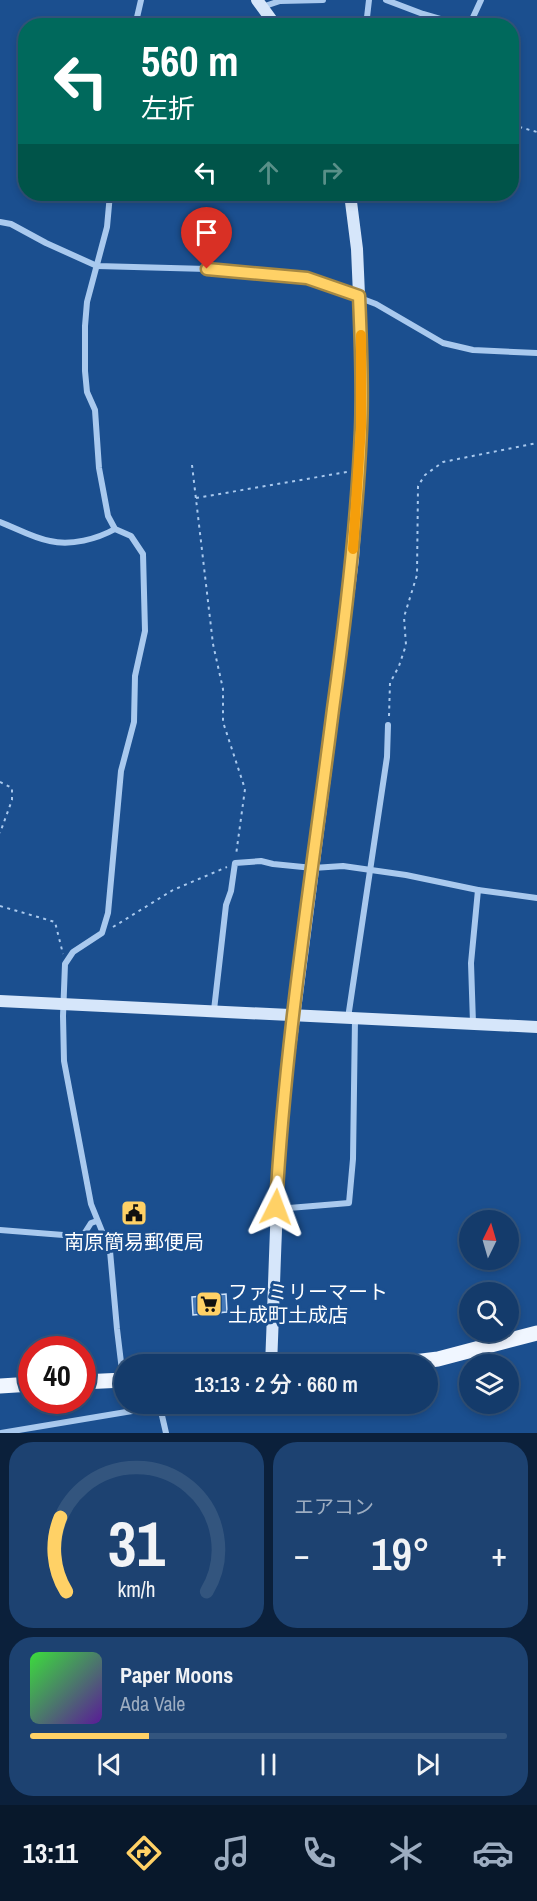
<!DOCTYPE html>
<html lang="ja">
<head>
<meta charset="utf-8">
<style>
	:root { --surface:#143b6b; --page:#1d4271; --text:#f1f3f6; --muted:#9dadc1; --line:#33557e; --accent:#ffd166 }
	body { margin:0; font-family:"Archivo Narrow","Noto Sans JP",sans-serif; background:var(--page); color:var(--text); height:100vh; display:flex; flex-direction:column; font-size:22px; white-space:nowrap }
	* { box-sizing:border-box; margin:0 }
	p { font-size:20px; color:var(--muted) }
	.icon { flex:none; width:33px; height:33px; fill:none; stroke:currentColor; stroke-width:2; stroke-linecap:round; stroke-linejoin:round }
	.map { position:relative; height:1433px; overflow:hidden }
	.sheet { display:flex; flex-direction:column; gap:9px; padding:9px; background:#0b203b; flex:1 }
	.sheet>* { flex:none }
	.hud { position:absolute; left:18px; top:18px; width:501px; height:183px; border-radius:24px; box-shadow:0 3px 9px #0003,0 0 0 2px var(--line); background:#00695c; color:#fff; overflow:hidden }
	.needle { width:39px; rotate:5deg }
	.buttons { position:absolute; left:459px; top:1210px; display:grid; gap:12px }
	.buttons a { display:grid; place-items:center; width:60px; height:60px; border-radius:50%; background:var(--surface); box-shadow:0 3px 9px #0003,0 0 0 2px var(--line); font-size:30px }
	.speed { position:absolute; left:18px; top:1336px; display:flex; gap:12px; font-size:30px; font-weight:700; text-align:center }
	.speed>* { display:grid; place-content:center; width:78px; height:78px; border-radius:50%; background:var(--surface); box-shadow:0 3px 9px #0003,0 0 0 2px var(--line); line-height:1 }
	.speed .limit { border:9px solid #d22; background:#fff; color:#111 }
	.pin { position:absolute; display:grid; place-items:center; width:51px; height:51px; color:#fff; margin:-62px -26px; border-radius:50% 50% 50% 0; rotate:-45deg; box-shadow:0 0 6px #0007 }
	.pin .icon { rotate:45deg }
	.me { position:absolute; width:66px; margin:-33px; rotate:3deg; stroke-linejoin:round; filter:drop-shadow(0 0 4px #0008) }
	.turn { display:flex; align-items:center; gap:21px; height:126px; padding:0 24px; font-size:27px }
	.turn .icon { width:78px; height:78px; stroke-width:2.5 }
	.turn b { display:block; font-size:42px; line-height:51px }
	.lanes { display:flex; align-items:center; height:57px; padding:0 24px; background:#0003; justify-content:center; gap:30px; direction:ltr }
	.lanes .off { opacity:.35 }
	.big { font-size:45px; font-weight:600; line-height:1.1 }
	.sheet .widget { flex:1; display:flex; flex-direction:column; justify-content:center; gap:9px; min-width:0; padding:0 21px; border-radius:24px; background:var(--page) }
	.sheet .dial { align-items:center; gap:0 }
	.dial svg { height:156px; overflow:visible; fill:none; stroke:var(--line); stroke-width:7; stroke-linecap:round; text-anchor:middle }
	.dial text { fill:var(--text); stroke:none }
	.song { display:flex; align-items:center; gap:18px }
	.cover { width:72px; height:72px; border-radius:9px; background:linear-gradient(135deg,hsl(120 70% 55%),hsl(270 70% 35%)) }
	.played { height:6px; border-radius:3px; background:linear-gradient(90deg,var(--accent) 25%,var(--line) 25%) }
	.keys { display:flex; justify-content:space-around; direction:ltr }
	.heat { display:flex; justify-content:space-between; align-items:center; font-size:33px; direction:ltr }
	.sheet .tiles { flex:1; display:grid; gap:9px; grid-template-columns:1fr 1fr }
	.widget:last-child { grid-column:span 2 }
	.trip { position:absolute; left:114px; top:1354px; width:324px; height:60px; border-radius:30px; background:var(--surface); box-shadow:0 3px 9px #0003,0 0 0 2px var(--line); font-weight:600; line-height:60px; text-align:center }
	.dock { display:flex; height:96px; justify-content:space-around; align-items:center; background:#08182b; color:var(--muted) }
	.dock .icon { width:42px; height:42px }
	.dock .current { color:var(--accent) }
	.dock b { font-size:27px; color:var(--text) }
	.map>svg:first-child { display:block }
	.building { fill:#4478b7; stroke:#cfe3fa; stroke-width:1.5 }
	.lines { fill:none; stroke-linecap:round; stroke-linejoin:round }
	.path { stroke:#a9c9ee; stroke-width:2; stroke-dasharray:3 4.5; stroke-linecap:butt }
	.street { stroke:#a9c9ee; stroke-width:6 }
	.secondary { stroke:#d6e6fa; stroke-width:12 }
	.primary { stroke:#f0f6ff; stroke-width:15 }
	.route-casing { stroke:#a68842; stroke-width:15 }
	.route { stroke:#ffd166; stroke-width:10 }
	.slow { stroke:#f59e0b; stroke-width:10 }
	.labels { text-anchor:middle; stroke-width:6; stroke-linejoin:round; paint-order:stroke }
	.poi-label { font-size:20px; fill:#fff; stroke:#1b4f8f }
</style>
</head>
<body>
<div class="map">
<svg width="537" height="1433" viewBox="0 0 537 1433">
	<rect width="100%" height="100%" fill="#1b4f8f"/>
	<path class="building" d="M226,1294l1,18 -34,3 -1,-18z"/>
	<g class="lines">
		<g class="path">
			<path d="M512,125l25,7"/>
			<path d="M192,465l21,179 10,45v33l22,67 -9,66"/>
			<path d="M196,498l151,-26"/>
			<path d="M389,716l1,-33 9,-17 7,-21 -2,-28 13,-42 1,-89 7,-11 18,-13 94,-19"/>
			<path d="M0,782l12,6v12l-12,33"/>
			<path d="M0,906l55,16 8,32"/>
			<path d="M113,927l60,-37 54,-23"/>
		</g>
		<g class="street">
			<path d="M386,0l37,14 41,12"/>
			<path d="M262,7l18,-6 43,-1"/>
			<path d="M135,26l6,-26"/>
			<path d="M366,26l3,-26"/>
			<path d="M469,26l12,-26"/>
			<path d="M110,194l-3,33 -20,75 -2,24v45l2,21 8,18 4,58 9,48 7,13 16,7 12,18 2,77 -10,45 -1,46 -13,49 -13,142 -6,20 -29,19 -8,12 -2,52 1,45 27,143 19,47 7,78 6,50"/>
			<path d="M0,222l11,2 35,19 51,23 110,3 100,9 69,26 67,39 30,7 64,3"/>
			<path d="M0,522c16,6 33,16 50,19 21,5 47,-2 65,-12"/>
			<path d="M214,1010l12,-105 5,-14 4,-28 26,-2 12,3 40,4 30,-2 63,9 72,15 59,8"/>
			<path d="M348,1018l39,-261 1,-32"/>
			<path d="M473,1023l-2,-60 7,-73"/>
			<path d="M276,1207l13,1 60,-5 4,-44 2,-140"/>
			<path d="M0,1230l76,6 8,-2 7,-11 6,-2"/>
			<path d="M160,1407l6,26"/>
			<path d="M1,1433l173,-29"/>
		</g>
		<g class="secondary">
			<path d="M257,0l19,26"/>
			<path d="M0,1001l537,26"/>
			<path d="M271,1365c4,-93 5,-185 14,-277l68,-529 6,-89 3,-106 -5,-115 -7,-55"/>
		</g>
		<g class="primary">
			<path d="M390,1365l48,-6 99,-26"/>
			<path d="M82,1382l42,-2"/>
			<path d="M0,1386l32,-2"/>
		</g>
	</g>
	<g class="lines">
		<defs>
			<path id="route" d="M207,269l100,9 52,18c2,45 4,89 2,134 -4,94 -15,186 -28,279 -21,166 -48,331 -57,498"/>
		</defs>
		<use href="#route" class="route-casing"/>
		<use href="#route" class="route"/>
		<path class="slow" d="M353,549l8,-122v-92"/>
	</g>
	<defs>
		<symbol id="civic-square" viewBox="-11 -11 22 22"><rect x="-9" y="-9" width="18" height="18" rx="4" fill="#ffd166" stroke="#1b4f8f"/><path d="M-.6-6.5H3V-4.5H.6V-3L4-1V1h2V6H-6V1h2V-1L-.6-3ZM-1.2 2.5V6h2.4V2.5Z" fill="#111"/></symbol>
		<symbol id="supermarket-square" viewBox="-11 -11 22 22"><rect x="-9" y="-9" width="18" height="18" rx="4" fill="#ffd166" stroke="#1b4f8f"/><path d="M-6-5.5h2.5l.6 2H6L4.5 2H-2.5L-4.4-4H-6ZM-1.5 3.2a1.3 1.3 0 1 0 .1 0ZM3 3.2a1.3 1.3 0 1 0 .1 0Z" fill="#111"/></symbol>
	</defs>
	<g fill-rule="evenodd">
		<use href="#civic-square" x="119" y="1198" width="30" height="30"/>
		<use href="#supermarket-square" x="194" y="1289" width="30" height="30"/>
	</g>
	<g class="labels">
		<g class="poi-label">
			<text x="134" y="1249">南原簡易郵便局</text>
			<text x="228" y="1299" text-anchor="start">ファミリーマート<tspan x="228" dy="23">土成町土成店</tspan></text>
		</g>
	</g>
</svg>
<div class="buttons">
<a><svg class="needle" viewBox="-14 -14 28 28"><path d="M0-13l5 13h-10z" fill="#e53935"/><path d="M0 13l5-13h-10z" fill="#9dadc1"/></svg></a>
<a><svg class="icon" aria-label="search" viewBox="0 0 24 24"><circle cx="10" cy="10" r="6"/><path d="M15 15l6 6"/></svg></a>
<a><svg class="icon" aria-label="layers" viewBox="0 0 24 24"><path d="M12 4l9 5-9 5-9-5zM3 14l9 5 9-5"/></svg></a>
</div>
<div class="speed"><div class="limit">40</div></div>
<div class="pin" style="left:207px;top:269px;background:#d93025"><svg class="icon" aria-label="arrive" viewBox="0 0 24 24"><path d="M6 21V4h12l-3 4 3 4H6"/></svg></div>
<svg class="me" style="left:276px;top:1207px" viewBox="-20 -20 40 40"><path d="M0-17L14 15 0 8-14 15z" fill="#ffd166" stroke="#fff" stroke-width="4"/></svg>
<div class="trip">13:13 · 2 分 · 660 m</div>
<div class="hud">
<div class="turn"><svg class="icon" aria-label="left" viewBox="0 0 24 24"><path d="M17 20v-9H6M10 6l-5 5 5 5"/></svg><div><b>560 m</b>左折</div></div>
<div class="lanes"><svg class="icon" aria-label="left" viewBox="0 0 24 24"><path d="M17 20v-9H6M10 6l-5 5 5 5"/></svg><svg class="icon off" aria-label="ahead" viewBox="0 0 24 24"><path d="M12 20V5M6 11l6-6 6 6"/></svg><svg class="icon off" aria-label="right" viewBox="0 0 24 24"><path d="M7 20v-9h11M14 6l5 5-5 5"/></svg></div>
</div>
</div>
<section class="sheet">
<div class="tiles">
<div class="widget dial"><svg viewBox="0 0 100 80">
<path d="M14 69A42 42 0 1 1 86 69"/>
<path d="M14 69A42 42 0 0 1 11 31" stroke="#ffd166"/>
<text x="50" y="56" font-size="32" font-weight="700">31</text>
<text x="50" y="72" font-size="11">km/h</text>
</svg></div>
<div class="widget"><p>エアコン</p>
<div class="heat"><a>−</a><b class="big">19°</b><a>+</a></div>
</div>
<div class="widget">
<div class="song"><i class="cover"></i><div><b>Paper Moons</b><p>Ada Vale</p></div></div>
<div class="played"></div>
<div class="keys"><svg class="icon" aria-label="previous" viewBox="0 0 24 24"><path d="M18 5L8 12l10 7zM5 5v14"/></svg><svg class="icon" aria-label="pause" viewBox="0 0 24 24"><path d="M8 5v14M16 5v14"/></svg><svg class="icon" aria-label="next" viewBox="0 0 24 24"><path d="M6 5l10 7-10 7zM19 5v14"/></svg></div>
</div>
</div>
</section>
<nav class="dock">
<b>13:11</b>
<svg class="icon current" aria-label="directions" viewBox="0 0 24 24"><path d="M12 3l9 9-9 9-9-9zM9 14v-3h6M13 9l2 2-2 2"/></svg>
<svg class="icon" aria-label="music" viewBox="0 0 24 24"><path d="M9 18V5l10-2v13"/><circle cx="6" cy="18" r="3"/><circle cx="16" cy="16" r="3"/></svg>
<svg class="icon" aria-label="phone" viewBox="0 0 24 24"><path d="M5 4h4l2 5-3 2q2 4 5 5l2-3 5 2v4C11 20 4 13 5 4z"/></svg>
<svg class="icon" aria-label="climate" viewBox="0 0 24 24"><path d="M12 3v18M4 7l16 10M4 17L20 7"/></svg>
<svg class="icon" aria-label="car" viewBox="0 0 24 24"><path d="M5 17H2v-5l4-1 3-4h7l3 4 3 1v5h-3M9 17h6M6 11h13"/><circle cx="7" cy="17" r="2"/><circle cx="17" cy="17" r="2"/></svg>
</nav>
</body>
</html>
